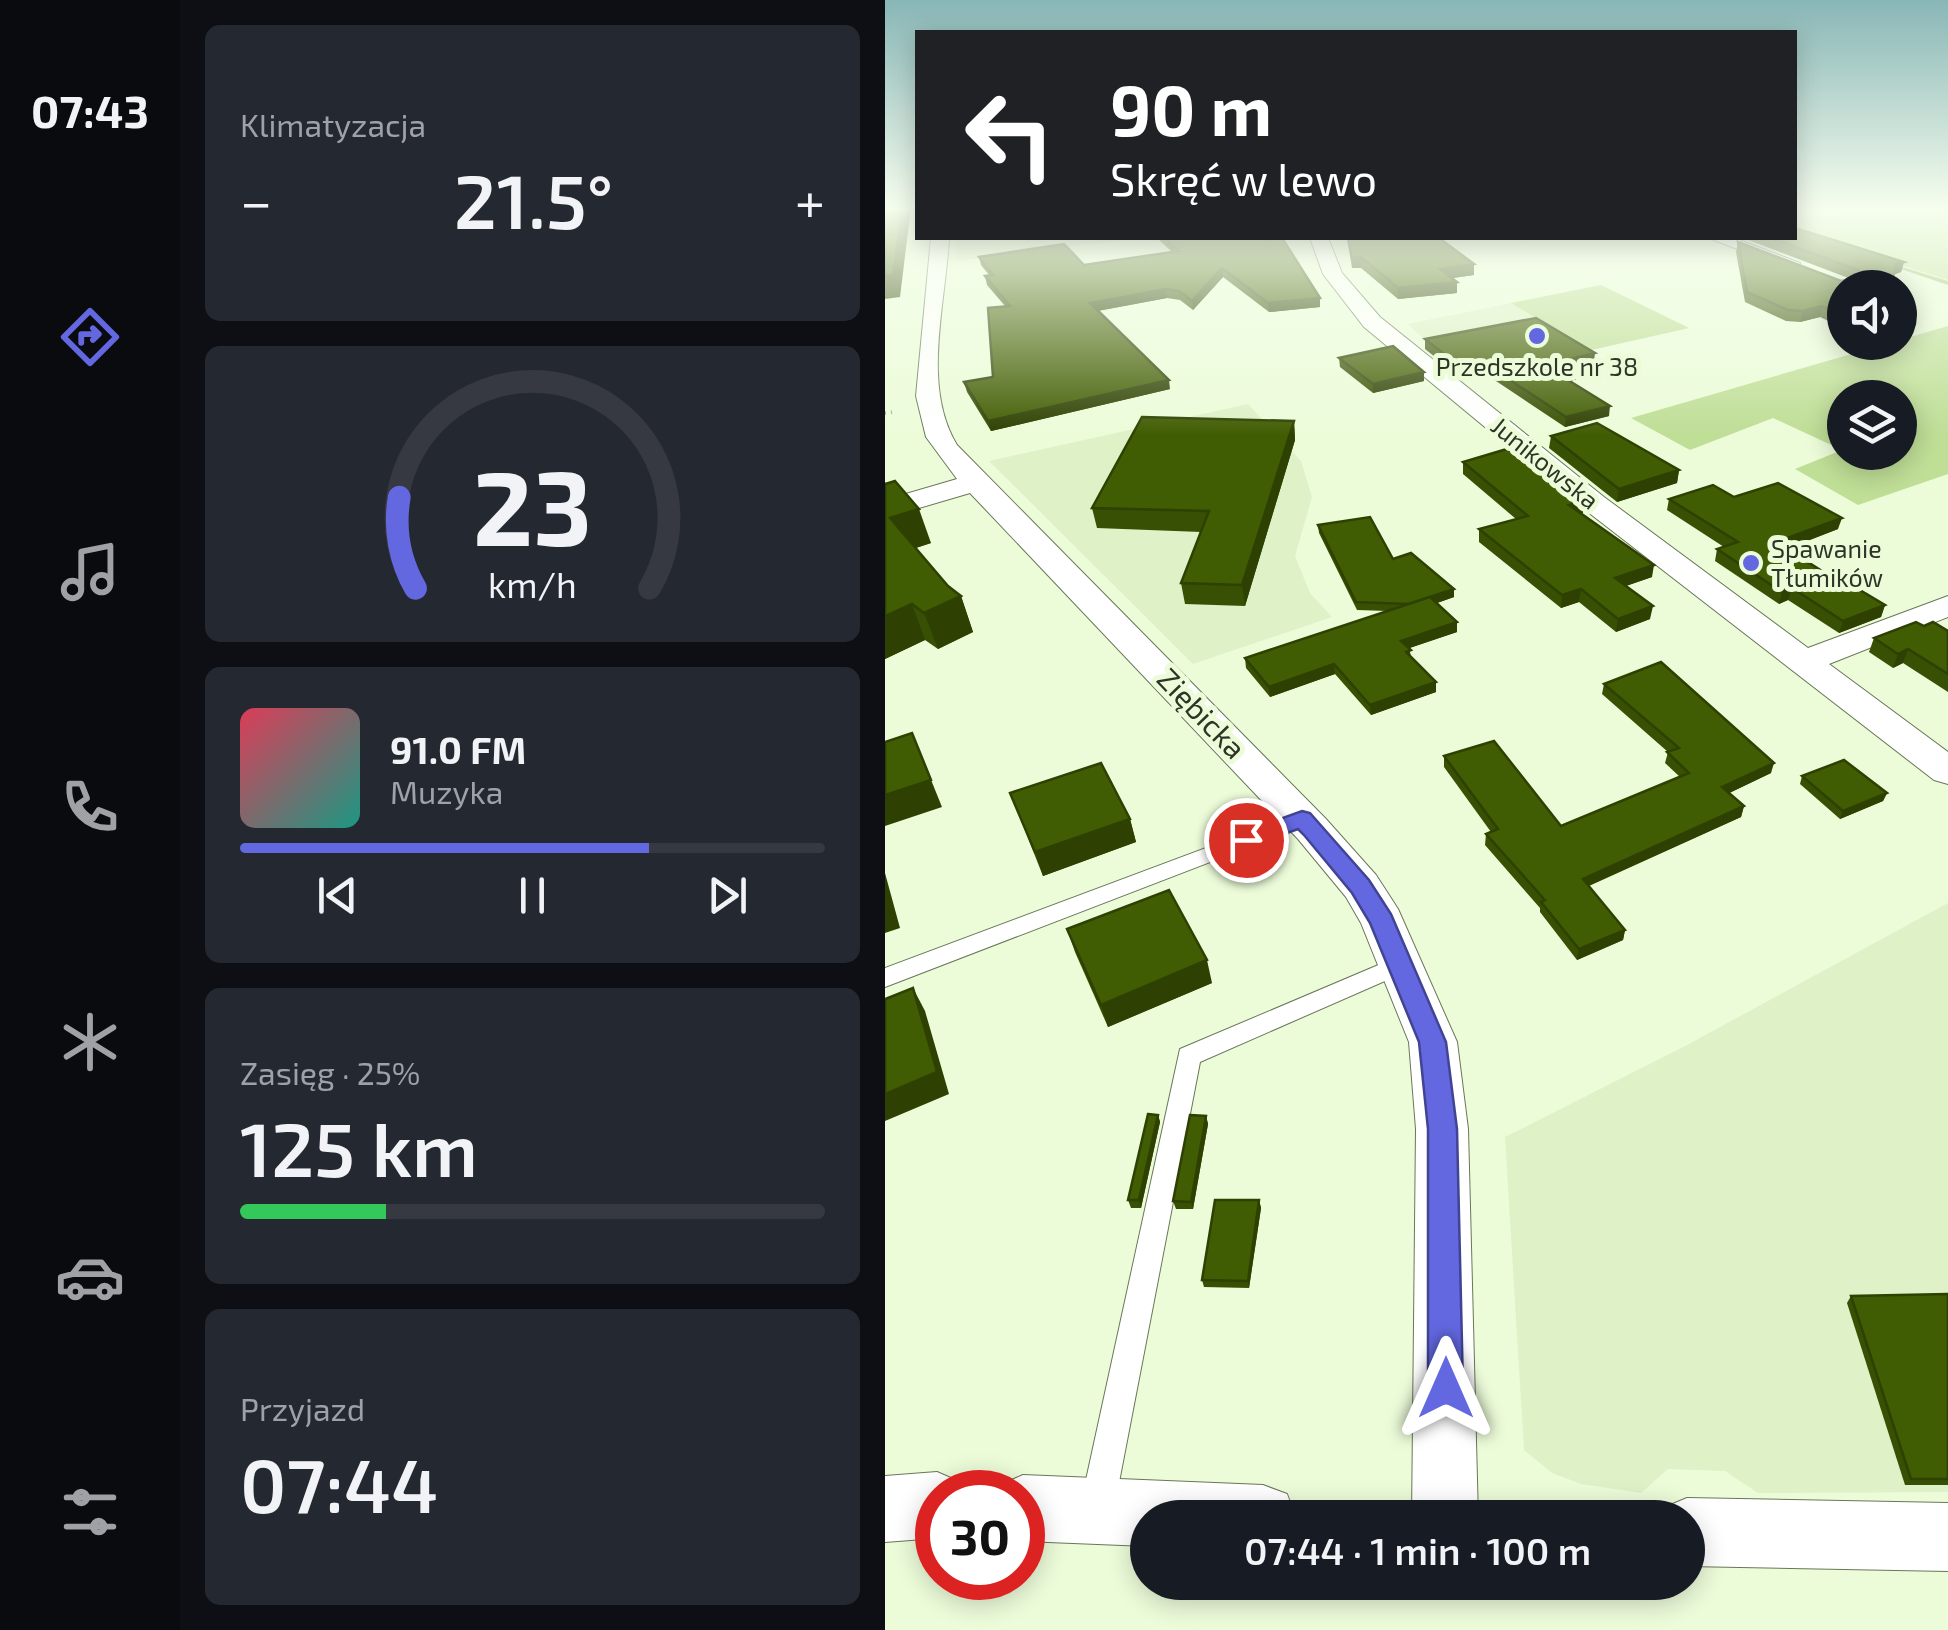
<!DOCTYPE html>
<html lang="pl">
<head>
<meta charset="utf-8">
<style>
	:root { --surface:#171b24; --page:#242831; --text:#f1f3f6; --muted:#9ea1a6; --line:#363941; --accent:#6368e1 }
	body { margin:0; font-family:"Exo 2",sans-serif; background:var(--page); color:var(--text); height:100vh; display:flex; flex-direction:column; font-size:38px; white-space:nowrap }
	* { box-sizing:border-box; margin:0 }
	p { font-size:32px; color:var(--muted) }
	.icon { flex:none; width:55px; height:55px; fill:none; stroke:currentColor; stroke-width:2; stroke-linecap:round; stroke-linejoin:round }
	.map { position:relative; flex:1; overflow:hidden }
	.panel { display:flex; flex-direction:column; gap:25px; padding:25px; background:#0d0f14; width:705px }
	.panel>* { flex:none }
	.hud { position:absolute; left:30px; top:30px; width:882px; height:210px; border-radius:0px; box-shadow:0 5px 25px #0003; background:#202124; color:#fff; overflow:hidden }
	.controls { position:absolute; left:942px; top:270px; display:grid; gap:20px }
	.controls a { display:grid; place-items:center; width:90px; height:90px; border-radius:50%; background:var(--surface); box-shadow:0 5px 25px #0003; font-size:50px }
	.speed { position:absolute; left:30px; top:1470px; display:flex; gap:20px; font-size:50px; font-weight:700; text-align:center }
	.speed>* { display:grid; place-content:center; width:130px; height:130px; border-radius:50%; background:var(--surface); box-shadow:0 5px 25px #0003; line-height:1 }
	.speed .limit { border:15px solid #d22; background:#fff; color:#111 }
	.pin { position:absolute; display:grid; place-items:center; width:85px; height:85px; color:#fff; margin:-42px; border:5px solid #fff; border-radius:50%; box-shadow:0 2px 10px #0007 }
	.me { position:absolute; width:110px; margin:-55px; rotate:0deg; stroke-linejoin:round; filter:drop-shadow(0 0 8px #0008) }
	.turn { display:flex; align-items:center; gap:35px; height:210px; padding:0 30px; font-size:45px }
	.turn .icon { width:130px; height:130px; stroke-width:2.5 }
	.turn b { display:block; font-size:70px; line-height:85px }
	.big { font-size:75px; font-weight:600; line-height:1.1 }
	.panel .tile { flex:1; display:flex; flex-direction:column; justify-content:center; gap:15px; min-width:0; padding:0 35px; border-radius:15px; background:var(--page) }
	.panel .dial { align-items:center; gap:0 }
	.dial svg { height:260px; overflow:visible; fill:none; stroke:var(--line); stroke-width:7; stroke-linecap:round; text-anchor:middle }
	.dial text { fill:var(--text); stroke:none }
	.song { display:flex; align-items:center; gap:30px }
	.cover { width:120px; height:120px; border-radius:15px; background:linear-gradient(135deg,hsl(350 70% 55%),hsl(170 70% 35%)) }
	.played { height:10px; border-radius:5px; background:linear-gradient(90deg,var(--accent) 70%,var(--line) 70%) }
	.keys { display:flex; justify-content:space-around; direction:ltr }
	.heat { display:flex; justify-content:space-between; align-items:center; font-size:55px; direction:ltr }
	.charge { height:15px; border-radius:8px; background:linear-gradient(90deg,#34c759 25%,var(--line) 0) }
	.trip { position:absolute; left:245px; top:1500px; width:575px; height:100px; border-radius:50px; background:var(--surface); box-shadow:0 5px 25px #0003; font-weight:600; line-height:100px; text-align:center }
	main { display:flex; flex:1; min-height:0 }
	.tab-bar { display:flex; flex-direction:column; width:180px; justify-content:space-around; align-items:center; background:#090b0e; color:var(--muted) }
	.tab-bar .icon { width:70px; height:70px }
	.tab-bar .selected { color:var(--accent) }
	.tab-bar b { font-size:45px; color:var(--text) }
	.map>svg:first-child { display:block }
	.built { fill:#def1c7 }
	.green { fill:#bfde96; fill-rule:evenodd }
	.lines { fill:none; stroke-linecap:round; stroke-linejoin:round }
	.stream { fill:#99ba6a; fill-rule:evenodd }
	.lane-casing { stroke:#697758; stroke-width:2 }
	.street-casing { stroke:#697758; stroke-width:2 }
	.path { stroke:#a7b398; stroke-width:4; stroke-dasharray:1 5; stroke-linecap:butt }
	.lane { fill:#fff; fill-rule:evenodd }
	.street { fill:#fff; fill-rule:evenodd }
	.wall { fill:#385003 }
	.shaded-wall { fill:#2e4102 }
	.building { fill:#415d03; stroke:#2e4102; stroke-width:2.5 }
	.route { fill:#6368e1; stroke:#404492; stroke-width:2.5 }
	.poi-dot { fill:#6368e1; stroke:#ecfcd9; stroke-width:4 }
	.labels { text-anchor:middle; stroke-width:10; stroke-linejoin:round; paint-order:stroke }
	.far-poi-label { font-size:25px; fill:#2e3427; stroke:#ecfcd9 }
	.far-street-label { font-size:25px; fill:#2e3427; stroke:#ecfcd9 }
	.street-label { font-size:30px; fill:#2e3427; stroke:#ecfcd9 }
</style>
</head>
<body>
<main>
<nav class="tab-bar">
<b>07:43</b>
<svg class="icon selected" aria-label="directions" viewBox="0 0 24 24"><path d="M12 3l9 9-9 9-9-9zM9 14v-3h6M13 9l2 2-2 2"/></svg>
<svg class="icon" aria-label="music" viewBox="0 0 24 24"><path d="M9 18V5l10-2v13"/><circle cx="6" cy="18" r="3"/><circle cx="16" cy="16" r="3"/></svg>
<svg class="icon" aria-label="phone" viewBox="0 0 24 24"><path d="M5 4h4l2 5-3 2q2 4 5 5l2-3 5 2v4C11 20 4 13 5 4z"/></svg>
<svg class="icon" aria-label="climate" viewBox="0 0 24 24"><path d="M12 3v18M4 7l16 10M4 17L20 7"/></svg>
<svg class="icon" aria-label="car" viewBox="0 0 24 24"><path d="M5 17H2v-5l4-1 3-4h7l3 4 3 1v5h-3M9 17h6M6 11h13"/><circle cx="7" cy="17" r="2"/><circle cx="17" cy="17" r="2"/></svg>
<svg class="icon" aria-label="filters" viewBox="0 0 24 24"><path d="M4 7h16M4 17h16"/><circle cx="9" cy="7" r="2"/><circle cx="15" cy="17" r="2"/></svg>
</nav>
<section class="panel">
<div class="tile"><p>Klimatyzacja</p>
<div class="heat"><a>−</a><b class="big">21.5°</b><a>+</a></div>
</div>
<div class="tile dial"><svg viewBox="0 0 100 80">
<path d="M14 69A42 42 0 1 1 86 69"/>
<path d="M14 69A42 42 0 0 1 9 41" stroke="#6368e1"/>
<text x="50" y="56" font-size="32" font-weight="700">23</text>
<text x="50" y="72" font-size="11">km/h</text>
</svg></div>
<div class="tile">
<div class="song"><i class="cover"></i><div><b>91.0 FM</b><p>Muzyka</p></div></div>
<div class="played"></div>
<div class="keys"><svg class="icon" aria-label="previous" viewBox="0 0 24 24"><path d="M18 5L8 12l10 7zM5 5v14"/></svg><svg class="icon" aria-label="pause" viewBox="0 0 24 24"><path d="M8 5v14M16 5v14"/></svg><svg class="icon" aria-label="next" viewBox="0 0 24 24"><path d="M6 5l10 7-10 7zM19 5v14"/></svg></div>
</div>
<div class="tile"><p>Zasięg · 25%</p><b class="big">125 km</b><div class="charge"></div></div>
<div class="tile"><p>Przyjazd</p><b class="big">07:44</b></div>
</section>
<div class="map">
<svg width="1063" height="1630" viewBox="0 0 1063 1630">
	<rect width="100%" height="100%" fill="#ecfcd9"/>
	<g class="built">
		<path d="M910,207h153v3l-153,7z"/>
		<path d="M71,238h185l-184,23z"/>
		<path d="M716,285l88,43 -224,51 -57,-55z"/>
		<path d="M363,404l53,57 11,36 -17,59 15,37 22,24 -139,47 -204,-203z"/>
		<path d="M1063,903v589l-190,1 -33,-22 -57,-2 -27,24 -60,-9 -29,-11 -28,-23 -19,-313 182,-92z"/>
	</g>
	<g class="green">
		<path d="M1063,210v70l-153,-48v-15z"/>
		<path d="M716,285l88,43 -107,24 -16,-16 -55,-33z"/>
		<path d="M1063,326v148l-90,31 -63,-36 47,-19 -69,-32 -83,32 -59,-32zM960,398h55v54h-55z"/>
	</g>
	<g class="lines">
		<path class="stream" d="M1001,262l62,19v4l-62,-21z"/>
		<defs>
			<g id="lane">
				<path d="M417,812l10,7 -3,5 -424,163v-19z"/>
				<path d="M517,955l8,3 3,6 -3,6 -210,92 -85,441 -5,12 -12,5 -12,-5 -5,-12 99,-454z"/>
			</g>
			<g id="street">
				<path d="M46,238h18c-3,65 -28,148 8,207l369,374 50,56 22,34 59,133 11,87 10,389h-66l4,-389 -7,-87 -48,-119 -15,-26 -48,-58 -328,-346 -85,25v-18l72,-21 -31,-42 -10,-41z"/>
				<path d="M425,238h18l14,35 38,44 224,180 204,151 140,-52v21l-119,47 119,88v32l-14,-4 -350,-271 -220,-182 -41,-53z"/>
				<path d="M824,238h25l66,25 -3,4h-14z"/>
				<path d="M52,1472l23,10 5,10h-28v46l-52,4v-66z"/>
				<path d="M138,1475l240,10 24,9 9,24h-149v28l-124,-5v-49h-27l4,-7z"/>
				<path d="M802,1498l261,5v68l-261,-5v-48h-28l4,-10z"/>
			</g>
		</defs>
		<use href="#lane" class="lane-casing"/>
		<use href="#street" class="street-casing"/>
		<path class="path" d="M0,413l8,-1"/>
		<use href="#lane" class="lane"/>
		<use href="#street" class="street"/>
	</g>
	<g class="wall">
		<path d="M272,238h104l59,60v9l-51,5 -46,-35 -30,33 -13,-10 -13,-2 -69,13 72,78 -179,42 -24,-39 -3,-10 29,-5 12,-71 -18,-21 -2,-9 4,-1 -8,-10 -2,-8 105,8 88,-13z"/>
		<path d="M462,238h92l35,37 -22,3 5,4v11l-59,6 -37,-31h-9z"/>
		<path d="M858,238h52l109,24 -3,10 -56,16v41l-25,-12 -20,5 -14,-1 -41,-19 -9,-50 2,-10 103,39 10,-2z"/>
		<path d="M540,339l169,23 -35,8 14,9 -1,3 37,34 -44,11 -87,-58 -22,5 -31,-25z"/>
		<path d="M454,358l85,14v9l-51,12 -33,-26z"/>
		<path d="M409,421l1,19 -50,166 -60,-2 -4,-21 20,-51 -104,-4 -5,-20z"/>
		<path d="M666,436l128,34 -2,13 -60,19 -68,-54z"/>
		<path d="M578,462l120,51h-2l71,64 -26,9 24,33 -34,13 -37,-30 -18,6 -82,-66v-13l37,-10 -53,-45z"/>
		<path d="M0,482l46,61 -15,5 32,38 13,10 12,36 -35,17 -13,-9 -40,19z"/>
		<path d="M849,497l104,32 -51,20 62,39 36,17 -4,12 -42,16 -51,-33 -9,4 -64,-43 2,-12 7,-2 -57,-37 2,-11z"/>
		<path d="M433,525l75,34 61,30v8l-17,6 20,19v10l-48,16 2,8 25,26v10l-65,23 -36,-41 -65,23 -24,-29 -1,-10 142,-47 -30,-1 -38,-77z"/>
		<path d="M1039,626l24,5v61l-45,-29 -10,5 -24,-16 5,-14z"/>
		<path d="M719,684l167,89 -42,20 15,13 -3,11 -152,69 36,44 -2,10 -46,20 -37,-48v-4l-55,-63 1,-11 5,-2 -47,-65v-11l117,70 119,-49 -15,-14 3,-11 -66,-58z"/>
		<path d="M917,776l85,17 -4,8 -43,18 -40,-35z"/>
		<path d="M125,793l120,26 6,23 -93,34z"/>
		<path d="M182,929l145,54 -104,44 -33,-75z"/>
		<path d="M273,1115l2,7 -19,86h-10l-3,-8z"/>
		<path d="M321,1116l2,8 -15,85h-17l-3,-8z"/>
		<path d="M374,1200l2,8 -12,80 -45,-1 -2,-7z"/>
		<path d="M1063,1294v191h-43l-58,-182 4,-7z"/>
	</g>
	<g class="shaded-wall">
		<path d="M18,207h8l-11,90 -15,2v-23z"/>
		<path d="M476,257v11h-9v-10z"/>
		<path d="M1019,262l-3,10 -8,3 3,-11z"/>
		<path d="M589,264v11l-34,5v-11z"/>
		<path d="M337,268l1,9 -30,33 -1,-9z"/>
		<path d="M572,282v11l-59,6v-11z"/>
		<path d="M281,289l1,9 -76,14 -1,-9z"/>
		<path d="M435,298v9l-51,5 -1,-9z"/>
		<path d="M937,306l-2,11 -20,5 3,-11z"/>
		<path d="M710,353l-1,9 -46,11 1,-9z"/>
		<path d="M593,359v10l-22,5 1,-10z"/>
		<path d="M539,372v9l-51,12v-9z"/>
		<path d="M284,380l1,9 -179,42 -3,-10z"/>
		<path d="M725,406l-1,10 -44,11 1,-10z"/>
		<path d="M409,421l1,19 -50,166 -3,-21z"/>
		<path d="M794,470l-2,13 -60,19 2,-13z"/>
		<path d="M699,501l-1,12 -15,5 1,-13z"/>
		<path d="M34,509l12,34 -28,9 -13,-34z"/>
		<path d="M957,518l-4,11 -65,25 3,-12z"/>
		<path d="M769,565l-2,12 -38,13 1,-12z"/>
		<path d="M907,588l-4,12 -9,4 3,-12z"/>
		<path d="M569,589v8l-43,15v-8z"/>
		<path d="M696,589l-2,13 -18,6 1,-13z"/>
		<path d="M76,596l12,36 -35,17 -14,-36z"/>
		<path d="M27,604l13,36 -40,19v-43z"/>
		<path d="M1000,605l-4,12 -42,16 4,-12z"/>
		<path d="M768,606l-3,13 -34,13 2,-13z"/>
		<path d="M572,622v10l-56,19v-10z"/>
		<path d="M1023,649l-5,14 -10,5 5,-14z"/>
		<path d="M449,664l1,10 -65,23 -1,-10z"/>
		<path d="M551,682v10l-65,23 -1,-10z"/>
		<path d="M38,760l19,47 -57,19v-31z"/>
		<path d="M889,763l-3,10 -52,25 3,-11z"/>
		<path d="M1002,793l-4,8 -43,18 3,-8z"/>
		<path d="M859,806l-3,11 -160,72 2,-10z"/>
		<path d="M245,819l6,23 -93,34 -8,-24z"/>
		<path d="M0,873l15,55 -15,5z"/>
		<path d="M740,930l-2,10 -46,20 2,-11z"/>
		<path d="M322,960l5,23 -104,44 -7,-22z"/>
		<path d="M28,988l12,23 24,83 -64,27v-27z"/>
		<path d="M273,1115l2,7 -19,86 -2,-8z"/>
		<path d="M321,1116l2,8 -15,85 -2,-7z"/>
		<path d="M374,1200l2,8 -12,80 -1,-7z"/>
	</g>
	<g class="building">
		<path d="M0,207h18l-10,68 -8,1z"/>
		<path d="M910,228l109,34 -8,2 -5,24h-46v28l-23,-10 -19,5 -15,-1 -41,-18 -9,-50 103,39 20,-4 2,-5 -92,-34h24z"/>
		<path d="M279,238h97l4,2 17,-2 38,60 -52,5 -46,-35 -30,33 -13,-10 -13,-2 -76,14 79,77 -181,41 -24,-39 29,-5 -5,-69 22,-2 -25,-30 8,-1 -14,-18 85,-13 20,21 95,-14z"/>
		<path d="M463,238h91l35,26 -34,5 17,13 -59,6 -37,-31 -9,1z"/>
		<path d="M651,318l59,35 -46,11 24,15 -5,1 42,26 -44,11 -88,-58 -21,5 -32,-25z"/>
		<path d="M508,346l31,26 -51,12 -34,-26z"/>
		<path d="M257,417l152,4 -52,164 -61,-2 28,-72 -117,-3z"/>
		<path d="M712,423l82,47 -60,19 -68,-53z"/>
		<path d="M632,446l67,55 -15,4 85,60 -39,13 38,28 -35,13 -37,-30 -19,6 -83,-66 49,-13 -65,-54z"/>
		<path d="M10,481l24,28 -29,9 58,68 13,10 -37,17 -12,-9 -27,12v-132z"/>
		<path d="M893,483l64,35 -66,24 73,46 4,-2 32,19 -42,16 -51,-33 -10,4 -65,-43 21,-7 -69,-43 44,-14 21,12z"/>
		<path d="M485,517l23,42 18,-6 43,36 -45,15 -53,-2 -38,-77z"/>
		<path d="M545,597l27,25 -56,19 10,9 -5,2 30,30 -66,23 -36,-41 -65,23 -24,-29z"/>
		<path d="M1031,622l8,4 9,-4 15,9v43l-40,-25 -10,5 -24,-16z"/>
		<path d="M776,662l113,101 -52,24 22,19 -161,73 42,51 -46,19 -38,-47 4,-2 -59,-66 12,-5 -54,-73 50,-15 67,85 128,-53 -22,-21 12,-4 -75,-64z"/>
		<path d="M27,733l19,47 -46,15v-53z"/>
		<path d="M959,760l43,33 -44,18 -41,-35z"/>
		<path d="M216,763l29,56 -95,33 -25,-59z"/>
		<path d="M284,890l38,70 -106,45 -34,-76z"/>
		<path d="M28,988l24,84 -52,22v-95z"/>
		<path d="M263,1114l10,1 -19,85h-11z"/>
		<path d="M305,1115l16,1 -15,86 -18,-1z"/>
		<path d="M330,1200h44l-11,81 -46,-1z"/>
		<path d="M1063,1294v185h-37l-60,-183z"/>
	</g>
	<linearGradient id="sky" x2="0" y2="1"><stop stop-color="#88b6b6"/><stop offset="0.48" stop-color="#f6feee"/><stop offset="1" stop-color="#f6feee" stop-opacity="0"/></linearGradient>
	<rect width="1063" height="435" fill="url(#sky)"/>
	<path class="route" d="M417,811l8,2 59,67 22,34 55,128 11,87 6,259 -5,12 -12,5 -13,-5 -5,-12v-259l-9,-87 -49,-119 -18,-30 -48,-58 -6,-6 -52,19 -12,-8 4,-6z"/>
	<g class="poi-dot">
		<circle cx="652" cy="336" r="10"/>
		<circle cx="866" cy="563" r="10"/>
	</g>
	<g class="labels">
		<g class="far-poi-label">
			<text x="652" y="376">Przedszkole nr 38</text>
			<text x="886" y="558" text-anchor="start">Spawanie<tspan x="886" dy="29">Tłumików</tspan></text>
		</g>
		<g class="far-street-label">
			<text transform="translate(660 463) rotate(39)" y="9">Junikowska</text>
		</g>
		<g class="street-label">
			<text transform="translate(316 714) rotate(46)" y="10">Ziębicka</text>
		</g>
	</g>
</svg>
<div class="controls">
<a><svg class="icon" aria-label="sound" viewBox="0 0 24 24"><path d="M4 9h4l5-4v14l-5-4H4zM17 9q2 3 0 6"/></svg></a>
<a><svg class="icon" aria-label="layers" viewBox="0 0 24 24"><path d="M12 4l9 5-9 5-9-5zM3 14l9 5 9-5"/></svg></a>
</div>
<div class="speed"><div class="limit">30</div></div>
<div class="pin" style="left:361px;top:840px;background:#d93025"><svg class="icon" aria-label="arrive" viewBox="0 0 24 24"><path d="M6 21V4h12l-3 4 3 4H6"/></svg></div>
<svg class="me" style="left:561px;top:1388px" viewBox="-20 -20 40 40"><path d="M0-17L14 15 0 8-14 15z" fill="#6368e1" stroke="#fff" stroke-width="4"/></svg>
<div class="trip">07:44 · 1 min · 100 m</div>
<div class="hud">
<div class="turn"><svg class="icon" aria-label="left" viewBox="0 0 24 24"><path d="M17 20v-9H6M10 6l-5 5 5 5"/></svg><div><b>90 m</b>Skręć w lewo</div></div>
</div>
</div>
</main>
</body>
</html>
